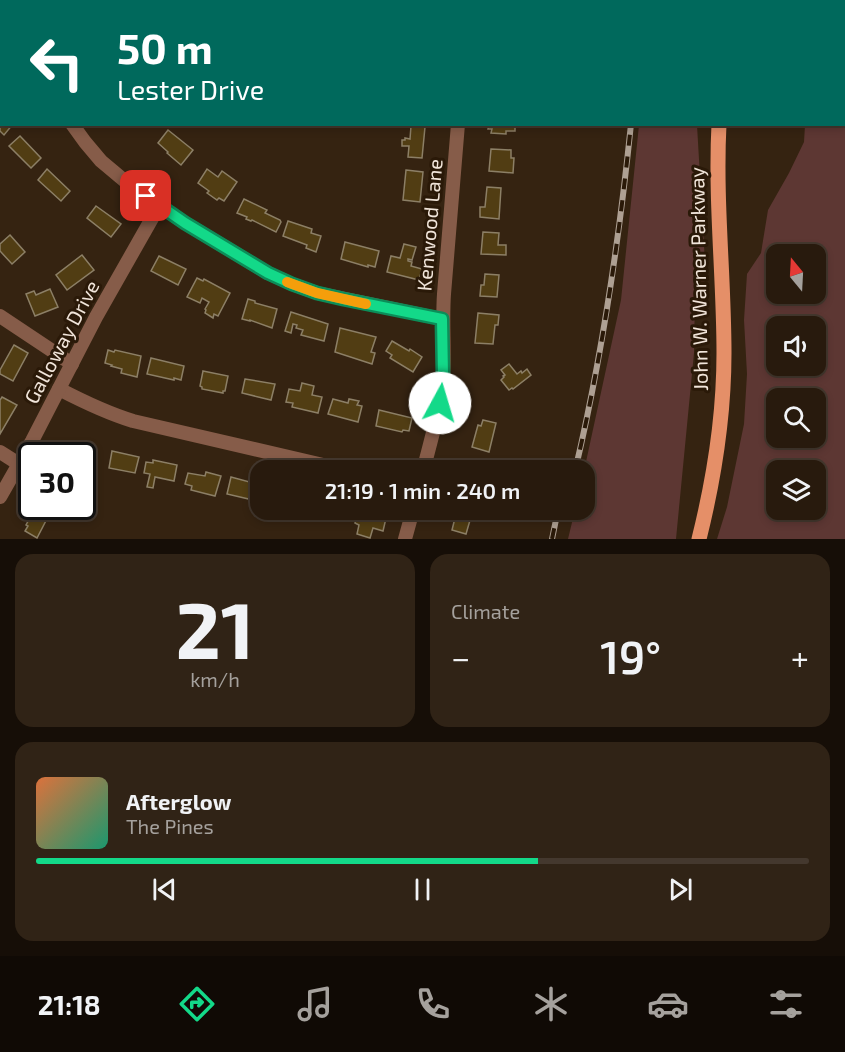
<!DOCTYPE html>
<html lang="en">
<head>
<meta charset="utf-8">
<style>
	:root { --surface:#281a0d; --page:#302316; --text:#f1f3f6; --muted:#a5a19d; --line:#44382e; --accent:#13d989 }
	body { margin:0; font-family:"Exo 2",sans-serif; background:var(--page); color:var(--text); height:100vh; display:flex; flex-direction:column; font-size:22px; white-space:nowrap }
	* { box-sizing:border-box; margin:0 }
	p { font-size:20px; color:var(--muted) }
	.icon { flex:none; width:33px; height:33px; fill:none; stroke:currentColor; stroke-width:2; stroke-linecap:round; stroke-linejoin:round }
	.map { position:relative; height:539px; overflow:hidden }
	.side { display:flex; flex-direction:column; gap:15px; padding:15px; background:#160e07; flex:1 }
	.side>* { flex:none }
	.hud { position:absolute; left:0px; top:0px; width:846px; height:126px; box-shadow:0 3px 9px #0003,0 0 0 2px var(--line); background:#00695c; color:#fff; overflow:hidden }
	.needle { width:39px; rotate:342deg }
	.tools { position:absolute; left:766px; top:244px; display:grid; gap:12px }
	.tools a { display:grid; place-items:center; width:60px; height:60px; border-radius:12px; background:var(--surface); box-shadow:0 3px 9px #0003,0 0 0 2px var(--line); font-size:30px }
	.speed { position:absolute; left:18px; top:442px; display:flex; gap:12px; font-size:30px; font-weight:700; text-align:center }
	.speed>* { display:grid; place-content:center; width:78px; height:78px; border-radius:50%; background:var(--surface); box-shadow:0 3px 9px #0003,0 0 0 2px var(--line); line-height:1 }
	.speed .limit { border:3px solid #111; border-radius:9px; background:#fff; color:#111 }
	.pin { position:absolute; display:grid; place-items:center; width:51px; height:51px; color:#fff; margin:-26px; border-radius:12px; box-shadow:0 3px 9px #0006 }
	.me { position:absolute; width:66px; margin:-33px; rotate:6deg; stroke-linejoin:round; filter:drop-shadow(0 0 4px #0008) }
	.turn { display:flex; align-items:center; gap:21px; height:126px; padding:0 18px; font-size:27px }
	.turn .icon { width:78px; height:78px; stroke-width:2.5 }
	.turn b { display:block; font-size:42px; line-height:51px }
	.big { font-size:45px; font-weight:600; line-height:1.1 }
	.side .tile { flex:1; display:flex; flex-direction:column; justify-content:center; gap:9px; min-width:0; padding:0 21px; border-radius:18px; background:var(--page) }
	.side .dial { align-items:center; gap:0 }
	.dial b { font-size:78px; line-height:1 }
	.song { display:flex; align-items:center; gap:18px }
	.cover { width:72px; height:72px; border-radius:9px; background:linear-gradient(135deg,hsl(20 70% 55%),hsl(160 70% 35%)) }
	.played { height:6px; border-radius:3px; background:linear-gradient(90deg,var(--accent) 65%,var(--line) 65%) }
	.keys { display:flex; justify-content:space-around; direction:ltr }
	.heat { display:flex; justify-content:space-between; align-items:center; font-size:33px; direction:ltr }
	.side .tiles { flex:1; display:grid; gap:15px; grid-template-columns:1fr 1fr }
	.tile:last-child { grid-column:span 2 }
	.trip { position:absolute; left:250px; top:460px; width:345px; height:60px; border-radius:18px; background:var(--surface); box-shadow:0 3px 9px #0003,0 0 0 2px var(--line); font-weight:600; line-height:60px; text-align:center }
	.tab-bar { display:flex; height:96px; justify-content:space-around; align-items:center; background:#100a05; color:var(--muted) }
	.tab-bar .icon { width:42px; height:42px }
	.tab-bar .active { color:var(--accent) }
	.tab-bar b { font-size:27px; color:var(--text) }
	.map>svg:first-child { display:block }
	.green { fill:#5d3733; fill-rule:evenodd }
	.building { fill:#513d13; stroke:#8c7f66; stroke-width:1.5 }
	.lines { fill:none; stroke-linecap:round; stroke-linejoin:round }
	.minor { stroke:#865c49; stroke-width:14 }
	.major { stroke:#e58f68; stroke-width:15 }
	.rail-casing { stroke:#aea093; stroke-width:6 }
	.rail { stroke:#2a1908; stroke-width:4; stroke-dasharray:11; stroke-linecap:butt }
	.route-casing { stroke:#0c8d59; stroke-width:15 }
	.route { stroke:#13d989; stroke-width:10 }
	.slow { stroke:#f59e0b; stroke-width:10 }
	.labels { text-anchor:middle; stroke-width:6; stroke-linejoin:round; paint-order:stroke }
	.street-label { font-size:20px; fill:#f1e5da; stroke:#2a1908 }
</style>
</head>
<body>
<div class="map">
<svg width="845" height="539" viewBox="0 0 845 539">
	<rect width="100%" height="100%" fill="#352311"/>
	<g class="green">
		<path d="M775,0h70v539h-128l10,-32 17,-83 3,-50 -3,-54 3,-46 14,-21 7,-43 21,-37 15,-31 1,-17 39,-1v-122h-69zM777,255h39v39h-39zM777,327h39v39h-39zM777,399h39v39h-39zM777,471h39v39h-39z"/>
		<path d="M639,125h58l9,155 -11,11 -1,62 -18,186h-108l7,-29h10l-1,-39 37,-171z"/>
	</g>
	<g class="building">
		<path d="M2,0h28l-1,2h-25z"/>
		<path d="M0,104l2,2v18h11l-9,11 -4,-4z"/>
		<path d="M489,124h32v2h-6v5h-9v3l-15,-1 1,-4h-4z"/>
		<path d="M411,126l14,1 -3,31 -14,-1 1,-11h-7v-6h3v-2l5,1z"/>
		<path d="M168,130l25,20 -12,15 -14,-12 1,-1 -10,-9z"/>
		<path d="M20,136l21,22 -10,10 -22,-22z"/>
		<path d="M491,149l20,1v8h3l-1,15 -24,-2z"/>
		<path d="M47,169l23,22 -9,10 -23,-21z"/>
		<path d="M207,169l11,8 4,-6 15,11 -13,19 -5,-3 -2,2 -10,-7 2,-2 -11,-8z"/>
		<path d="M406,170l17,2 -3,30 -17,-2z"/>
		<path d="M487,187l14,1 -2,31 -19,-2v-10h5z"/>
		<path d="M244,199l23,11 -2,3 15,7 1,2 -5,10 -24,-12 -1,1 -5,-2 1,-2 -10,-4z"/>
		<path d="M96,206l25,18 -10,13 -24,-19z"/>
		<path d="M288,221l24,8 -1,4 10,3 -5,16 -10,-4 1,-3 -24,-9z"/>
		<path d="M483,232l16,1 -1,12h8v10l-25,-1z"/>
		<path d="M10,235l15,17 -13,12 -12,-13v-7z"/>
		<path d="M345,242l34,9 -4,16 -7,-2v2l-27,-8z"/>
		<path d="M404,244l12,3 -4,13 -4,-1v2l4,1 -1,4 11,3 -3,11 -32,-8 4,-16 9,2z"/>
		<path d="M82,255l12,15 -27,20 -11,-15z"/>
		<path d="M159,256l27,13 -8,16 -27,-14z"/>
		<path d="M485,274l14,1 -2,22 -17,-1 1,-11h3z"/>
		<path d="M197,278l6,3 1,-2 26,14 -12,23 -4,-2 -1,4 -8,-5 1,-3 -1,-1 4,-7 -7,-4 -2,5 -13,-6z"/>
		<path d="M50,289l8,18 -23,9 -9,-22 8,-3 2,4z"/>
		<path d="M248,299l7,2v2l22,6 -5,19 -22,-8v1l-8,-2z"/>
		<path d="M291,312l37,12 -4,17 -23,-6 2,-5 -7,-2 1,-3 -4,-1 -2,9 -6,-2z"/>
		<path d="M478,313l21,2 -1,10h-3l-2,19 -18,-1z"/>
		<path d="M340,328l36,9 -5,15 4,1 -3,11 -37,-12z"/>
		<path d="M392,341l17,10 1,-2 12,8 -9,15 -23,-14 2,-3 -6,-4z"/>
		<path d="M14,345l14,8 -15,28 -13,-7v-4z"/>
		<path d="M108,350l6,2 1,-2 26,6 -4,21 -16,-4 1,-4 -11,-3 1,-1 -7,-2z"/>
		<path d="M151,358l33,8 -3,14 -7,-2v2l-27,-6z"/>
		<path d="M509,364l8,10 4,-3 1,2 5,-4 4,6 -18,14 -1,-1 -3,2 -8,-10 3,-3 -1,-1 2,-1 -4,-5z"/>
		<path d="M203,371l25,5 -3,15h-2v2l-21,-4v-2l-2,-1z"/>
		<path d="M245,379l30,5 -4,16 -29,-7z"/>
		<path d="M302,383l12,3 -2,9 10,2 -4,16 -26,-6 1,-4 -7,-1 3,-13 11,2z"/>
		<path d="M2,397l15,8 -17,29v-34z"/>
		<path d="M333,399l15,4 1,-4 10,2 -2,4 5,1 -4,16 -30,-8z"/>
		<path d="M379,410l33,8 -3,13 -6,-1 -1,2 -26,-6z"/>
		<path d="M483,420l13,3 -7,29 -17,-5 6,-22 3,1z"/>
		<path d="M67,441l15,8 -4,7h-19z"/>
		<path d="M112,451l27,6 -4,16 -26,-5z"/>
		<path d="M153,460l24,5 -3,16 -19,-4 -2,11 -6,-1 3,-13 -6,-1 2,-11 7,1z"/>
		<path d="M468,466l13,3 -1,2h-14z"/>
		<path d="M206,472l15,4 -6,20 -24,-6 1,-4 -7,-2 3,-11 17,3z"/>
		<path d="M231,477l30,8 -1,11 -6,-1 -1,5 -26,-6z"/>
		<path d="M36,507h12l4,2 -15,29 -12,-7 3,-5 -2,-1z"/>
		<path d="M309,510h34l-2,8 -7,-2 -1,4 -25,-7z"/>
		<path d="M358,510h11l18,4 -4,17 -10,-3 -3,10 -13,-4 2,-9 -4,-2z"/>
		<path d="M457,510h16l-7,24 -14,-4z"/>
	</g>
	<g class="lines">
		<g class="minor">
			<path d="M466,2v-2"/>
			<path d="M0,41l2,1"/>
			<path d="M72,124l13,18 16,19 31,26 53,36 83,50 24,11 25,9 125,26"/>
			<path d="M0,316l72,48"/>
			<path d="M59,389c25,13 48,24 74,32l216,50"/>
			<path d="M0,452l19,12"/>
			<path d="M423,471c8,-31 17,-61 20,-92 2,-28 -1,-57 1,-85l14,-170"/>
			<path d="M0,497l32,-56 64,-124 63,-111"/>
			<path d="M405,539l8,-29"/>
		</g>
		<g class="major">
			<path d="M737,2v-2"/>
			<path d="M699,539c15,-60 25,-123 25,-186 0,-76 -9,-152 -5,-229"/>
		</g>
		<defs>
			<g id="rail">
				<path d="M644,2v-2"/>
				<path d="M575,471c27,-114 44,-230 56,-347"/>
				<path d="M552,539l6,-29"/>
			</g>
		</defs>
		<use href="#rail" class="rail-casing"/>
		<use href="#rail" class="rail"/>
	</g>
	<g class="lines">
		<defs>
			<path id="route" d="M146,196l39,27 83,50 24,11 25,9 26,6 99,20 1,57 -3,27"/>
		</defs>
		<use href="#route" class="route-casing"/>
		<use href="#route" class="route"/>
		<path class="slow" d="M287,282l30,11 49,11"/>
	</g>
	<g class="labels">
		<g class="street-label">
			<text transform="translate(430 225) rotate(-85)" y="7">Kenwood Lane</text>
			<text transform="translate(699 279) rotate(-91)" y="7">John W. Warner Parkway</text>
			<text transform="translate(62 342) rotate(-62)" y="7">Galloway Drive</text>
		</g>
	</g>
</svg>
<div class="tools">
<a><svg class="needle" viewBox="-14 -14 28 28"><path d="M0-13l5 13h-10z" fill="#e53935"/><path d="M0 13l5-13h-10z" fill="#a5a19d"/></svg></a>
<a><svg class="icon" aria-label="sound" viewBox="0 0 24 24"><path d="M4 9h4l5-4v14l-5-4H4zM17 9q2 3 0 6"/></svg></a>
<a><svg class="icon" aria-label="search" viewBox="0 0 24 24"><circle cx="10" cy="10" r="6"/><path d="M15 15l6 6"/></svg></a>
<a><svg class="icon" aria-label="layers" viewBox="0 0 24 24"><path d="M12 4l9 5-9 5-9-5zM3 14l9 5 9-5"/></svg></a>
</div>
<div class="speed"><div class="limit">30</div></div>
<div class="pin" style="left:146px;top:196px;background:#d93025"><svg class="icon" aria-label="arrive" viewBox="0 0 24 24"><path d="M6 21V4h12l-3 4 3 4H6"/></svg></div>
<svg class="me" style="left:440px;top:403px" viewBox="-20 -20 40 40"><circle r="19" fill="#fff"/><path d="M0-13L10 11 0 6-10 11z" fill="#13d989"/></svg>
<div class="trip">21:19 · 1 min · 240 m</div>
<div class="hud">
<div class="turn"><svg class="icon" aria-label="left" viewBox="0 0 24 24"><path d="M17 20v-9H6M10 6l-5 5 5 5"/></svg><div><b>50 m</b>Lester Drive</div></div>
</div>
</div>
<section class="side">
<div class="tiles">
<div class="tile dial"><b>21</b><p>km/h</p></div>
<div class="tile"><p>Climate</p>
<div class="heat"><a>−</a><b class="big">19°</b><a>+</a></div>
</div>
<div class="tile">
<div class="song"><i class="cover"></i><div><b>Afterglow</b><p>The Pines</p></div></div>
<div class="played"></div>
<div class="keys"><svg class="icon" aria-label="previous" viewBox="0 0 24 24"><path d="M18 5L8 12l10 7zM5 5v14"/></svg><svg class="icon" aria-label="pause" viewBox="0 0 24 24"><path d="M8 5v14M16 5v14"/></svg><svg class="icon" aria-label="next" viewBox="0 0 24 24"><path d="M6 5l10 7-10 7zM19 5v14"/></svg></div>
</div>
</div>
</section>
<nav class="tab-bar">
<b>21:18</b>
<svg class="icon active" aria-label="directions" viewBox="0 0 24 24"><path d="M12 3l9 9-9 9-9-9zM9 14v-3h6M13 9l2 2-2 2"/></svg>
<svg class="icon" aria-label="music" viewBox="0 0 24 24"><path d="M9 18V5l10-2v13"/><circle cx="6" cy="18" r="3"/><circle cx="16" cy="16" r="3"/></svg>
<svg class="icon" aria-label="phone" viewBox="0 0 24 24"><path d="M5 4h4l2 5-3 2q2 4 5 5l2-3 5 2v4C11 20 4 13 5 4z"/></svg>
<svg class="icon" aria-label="climate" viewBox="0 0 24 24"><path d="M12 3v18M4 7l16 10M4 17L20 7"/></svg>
<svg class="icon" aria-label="car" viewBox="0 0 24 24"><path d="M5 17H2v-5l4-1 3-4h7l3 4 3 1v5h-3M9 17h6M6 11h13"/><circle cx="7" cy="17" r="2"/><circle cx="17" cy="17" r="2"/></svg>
<svg class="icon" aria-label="filters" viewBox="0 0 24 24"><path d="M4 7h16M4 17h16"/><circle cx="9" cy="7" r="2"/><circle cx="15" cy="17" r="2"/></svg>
</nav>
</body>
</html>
